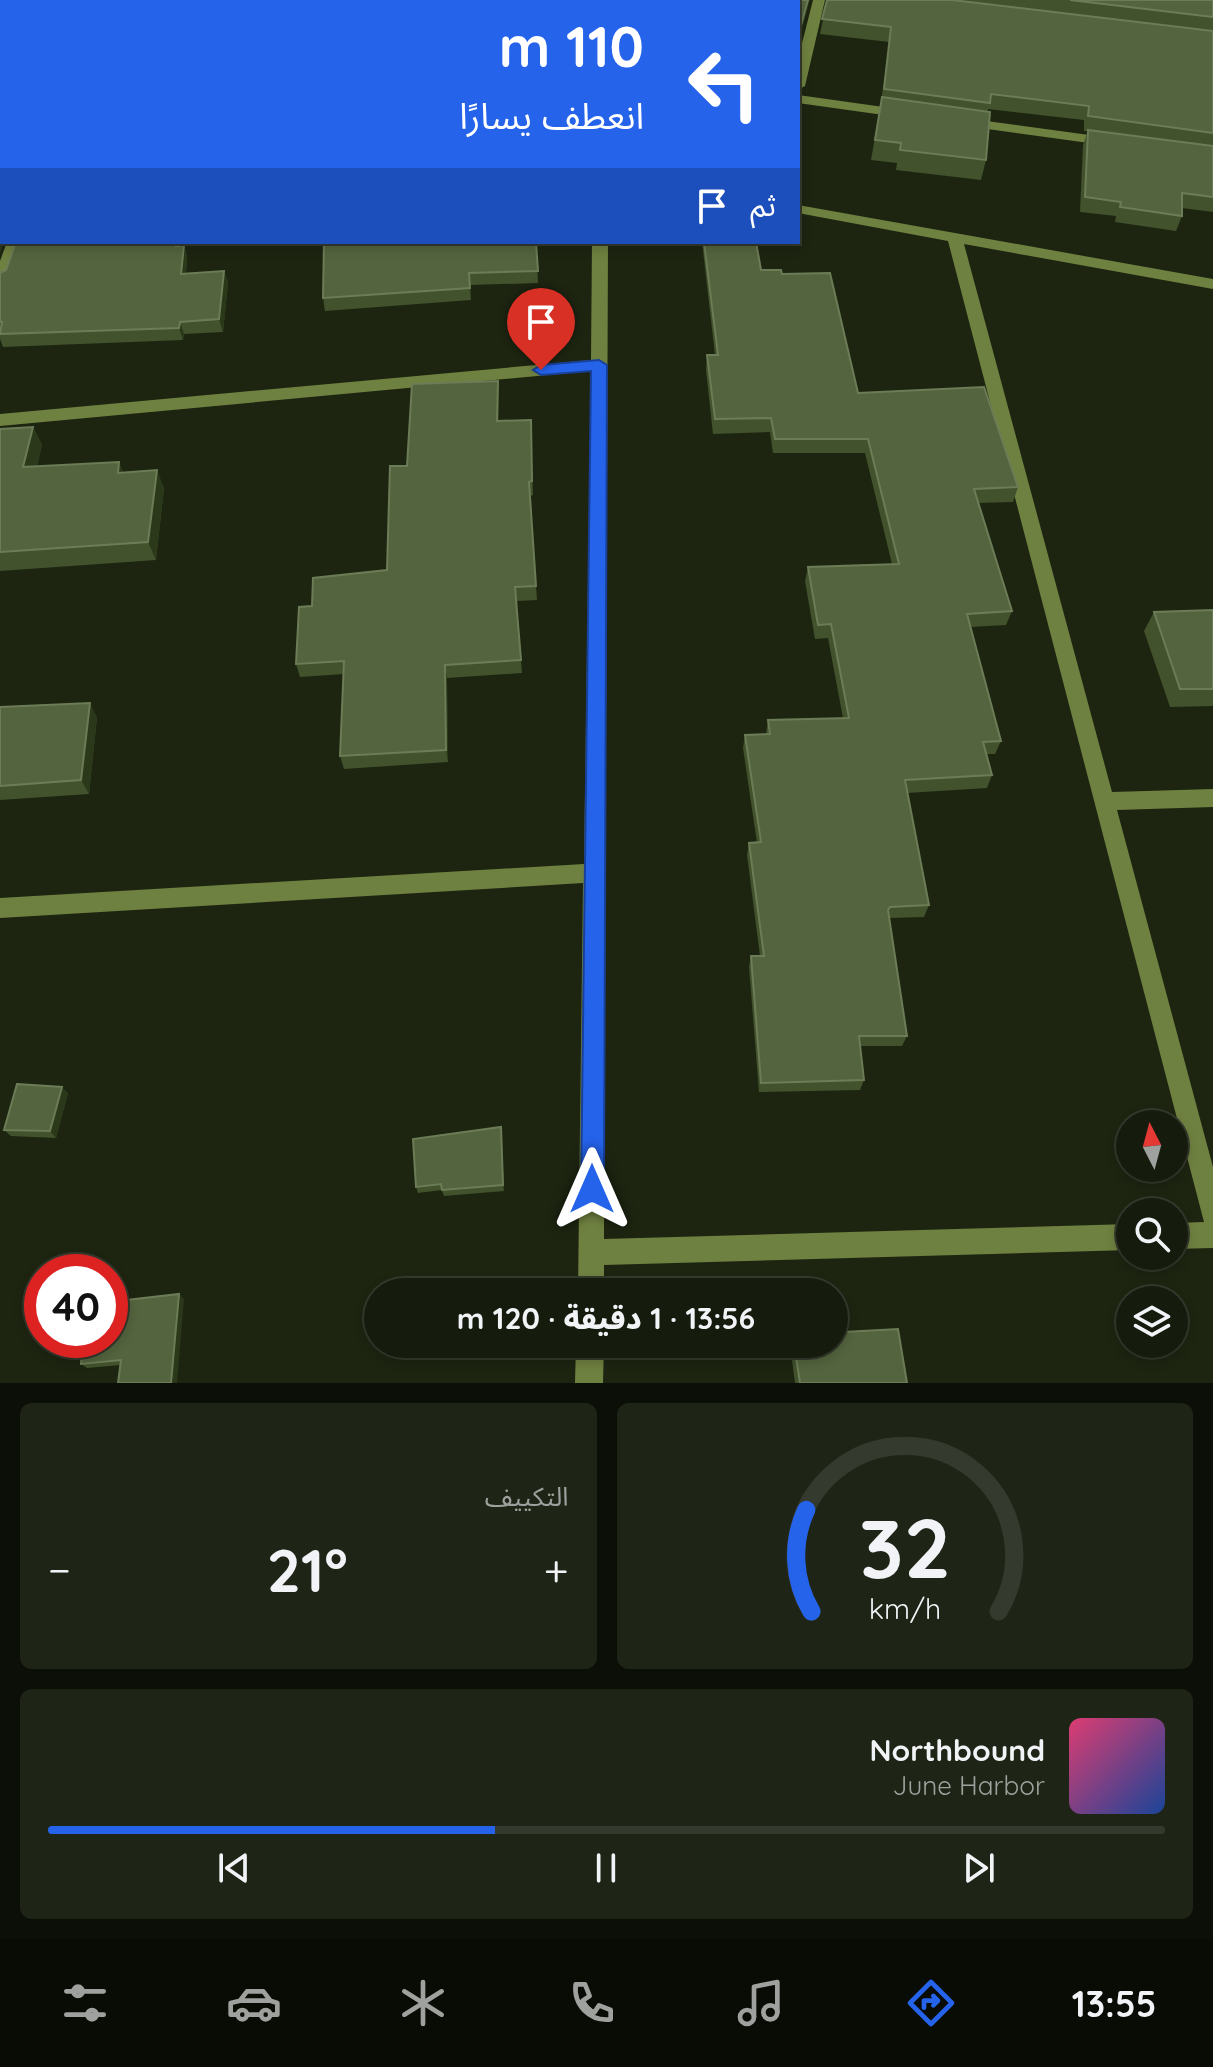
<!DOCTYPE html>
<html lang="ar">
<head>
<meta charset="utf-8">
<style>
	:root { --surface:#161c0d; --page:#1f2516; --text:#f1f3f6; --muted:#9ea19d; --line:#353a2e; --accent:#2563eb }
	body { margin:0; font-family:Quicksand,"Noto Sans Arabic",sans-serif; background:var(--page); color:var(--text); direction:rtl; height:100vh; display:flex; flex-direction:column; font-size:30px; white-space:nowrap }
	* { box-sizing:border-box; margin:0 }
	p { font-size:26px; color:var(--muted) }
	.icon { flex:none; width:44px; height:44px; fill:none; stroke:currentColor; stroke-width:2; stroke-linecap:round; stroke-linejoin:round }
	.map { position:relative; height:1383px; overflow:hidden; direction:ltr }
	.side { display:flex; flex-direction:column; gap:20px; padding:20px; background:#0c0f07; flex:1 }
	.side>* { flex:none }
	.top-card { position:absolute; left:0px; top:0px; width:800px; height:244px; box-shadow:0 4px 12px #0003,0 0 0 2px var(--line); direction:rtl; background:#2563eb; color:#fff; overflow:hidden }
	.needle { width:52px; rotate:354deg }
	.controls { position:absolute; left:1116px; top:1110px; display:grid; gap:16px }
	.controls a { display:grid; place-items:center; width:72px; height:72px; border-radius:50%; background:var(--surface); box-shadow:0 4px 12px #0003,0 0 0 2px var(--line); font-size:40px }
	.speed { position:absolute; left:24px; top:1254px; display:flex; gap:16px; font-size:40px; font-weight:700; text-align:center }
	.speed>* { display:grid; place-content:center; width:104px; height:104px; border-radius:50%; background:var(--surface); box-shadow:0 4px 12px #0003,0 0 0 2px var(--line); line-height:1 }
	.speed .limit { border:12px solid #d22; background:#fff; color:#111 }
	.pin { position:absolute; display:grid; place-items:center; width:68px; height:68px; color:#fff; margin:-82px -34px; border-radius:50% 50% 50% 0; rotate:-45deg; box-shadow:0 0 8px #0007 }
	.pin .icon { rotate:45deg }
	.me { position:absolute; width:88px; margin:-44px; rotate:0deg; stroke-linejoin:round; filter:drop-shadow(0 0 6px #0008) }
	.turn { display:flex; align-items:center; gap:28px; height:168px; padding:0 24px; font-size:36px }
	.turn .icon { width:104px; height:104px; stroke-width:2.5 }
	.turn b { display:block; font-size:56px; line-height:68px }
	.then { display:flex; align-items:center; height:76px; padding:0 24px; background:#0003; gap:16px; font-size:30px }
	.big { font-size:60px; font-weight:800; line-height:1.1 }
	.side .tile { flex:1; display:flex; flex-direction:column; justify-content:center; gap:12px; min-width:0; padding:0 28px; border-radius:12px; background:var(--page) }
	.side .dial { align-items:center; gap:0 }
	.dial svg { height:208px; overflow:visible; fill:none; stroke:var(--line); stroke-width:7; stroke-linecap:round; text-anchor:middle }
	.dial text { fill:var(--text); stroke:none }
	.song { display:flex; align-items:center; gap:24px }
	.cover { width:96px; height:96px; border-radius:12px; background:linear-gradient(135deg,hsl(340 70% 55%),hsl(220 70% 35%)) }
	.played { height:8px; border-radius:4px; background:linear-gradient(90deg,var(--accent) 40%,var(--line) 40%) }
	.keys { display:flex; justify-content:space-around; direction:ltr }
	.heat { display:flex; justify-content:space-between; align-items:center; font-size:44px; direction:ltr }
	.side .tiles { flex:1; display:grid; gap:20px; grid-template-columns:1fr 1fr }
	.tile:last-child { grid-column:span 2 }
	.trip { position:absolute; left:364px; top:1278px; width:484px; height:80px; border-radius:40px; background:var(--surface); box-shadow:0 4px 12px #0003,0 0 0 2px var(--line); font-weight:800; line-height:80px; text-align:center; direction:rtl }
	.tab-bar { display:flex; height:128px; justify-content:space-around; align-items:center; background:#090b05; color:var(--muted) }
	.tab-bar .icon { width:56px; height:56px }
	.tab-bar .active { color:var(--accent) }
	.tab-bar b { font-size:36px; color:var(--text) }
	.map>svg:first-child { display:block }
	.lines { fill:none; stroke-linecap:round; stroke-linejoin:round }
	.minor { fill:#6f8140; fill-rule:evenodd }
	.wall { fill:#41522c }
	.shaded-wall { fill:#2b3819 }
	.building { fill:#54643e; stroke:#6c7c56; stroke-width:2 }
	.route { fill:#2563eb; stroke:#184099; stroke-width:2 }
</style>
</head>
<body>
<div class="map">
<svg width="1213" height="1383" viewBox="0 0 1213 1383">
	<rect width="100%" height="100%" fill="#1d2511"/>
	<g class="lines">
		<g class="minor">
			<path d="M51,0h26l1,2h-26z"/>
			<path d="M813,0h12l-20,86 -7,4v-31z"/>
			<path d="M0,50l2,1v8l-2,-1z"/>
			<path d="M798,95l107,15 7,4 -7,4 -107,-15z"/>
			<path d="M964,118l147,20 7,4 -7,4 -152,-21v-6z"/>
			<path d="M798,205l415,74v10l-249,-45 148,548 101,-3v18l-96,3 96,357v81l-39,1v-26l30,-1 -256,-981 -150,-28z"/>
			<path d="M7,242h16l-15,39 -8,5v-25z"/>
			<path d="M592,242h16l-4,997 526,-15v26l-526,15v27h-26l5,-409 -583,35v-20l584,-34 7,-493 -591,55v-12l591,-54z"/>
			<path d="M576,1344h28l-1,39h-28z"/>
		</g>
	</g>
	<g class="wall">
		<path d="M141,0h437l-1,2h-424z"/>
		<path d="M827,0h386v212l-31,-4v8l-6,15 -61,-9 1,-6 -36,-4 3,-67 5,-14h-4v-11l-96,-11 -2,51 -5,20 -85,-10 1,-7 -26,-3 10,-57 8,-61 -69,-8z"/>
		<path d="M16,242h165v3h3l3,12 -1,16 38,-2 4,12 -5,49 -39,2 -1,6 -180,7 -3,-8v-66l6,-3z"/>
		<path d="M536,242l2,41 -68,2 1,15 -146,11 -2,-13z"/>
		<path d="M702,242h54l5,28 21,4 76,119 160,94 -5,15 -35,1 34,108 -6,14 -36,2 31,114 -6,13h-8l5,21 -5,13 -80,5 22,112 -5,12 -35,1 18,118 -5,10h-42l4,34 -4,10 -101,2 -10,-125 2,-11h9l-13,-101 2,-12h8l-14,-95 2,-13 21,-1 2,-14 75,-2 -15,-80 -13,1 -10,-58 3,-14 84,-3 -27,-111h-92l-3,-21 -57,2 -7,-64 1,-15h8z"/>
		<path d="M499,395v26l32,-1 2,75 -3,1 7,104 -21,1 6,72 -75,5 1,84 -104,7 -4,-13 4,-82 -44,3 -4,-13 16,-58 75,-36 20,-104z"/>
		<path d="M33,427l9,18 -5,21 87,6 40,16 -8,72 -156,11v-142z"/>
		<path d="M1213,610v96l-43,1 -26,-76 10,-19z"/>
		<path d="M0,707l97,10 -8,77 -89,6z"/>
		<path d="M68,1093l-12,45 -45,-2 -7,-6z"/>
		<path d="M501,1127l3,64 -60,5 -2,-6 -24,3 -2,-6z"/>
		<path d="M184,1299l-64,66 -33,3 -6,-4z"/>
		<path d="M844,1332l63,51h-112l-5,-39h44z"/>
	</g>
	<g class="shaded-wall">
		<path d="M25,0h14l-1,2h-15z"/>
		<path d="M808,0h2l-12,44v-8z"/>
		<path d="M2,27v17l-2,3v-18z"/>
		<path d="M0,227l2,5v10h2l-4,11z"/>
		<path d="M184,245l3,12 -2,29 -4,-12z"/>
		<path d="M224,271l4,12 -5,49 -4,-13z"/>
		<path d="M180,322l4,12 -1,6 -4,-12z"/>
		<path d="M498,381l1,14v40l-2,-14z"/>
		<path d="M33,427l9,18 -10,40 -9,-18z"/>
		<path d="M119,462l8,18 -9,-7z"/>
		<path d="M157,470l7,18 -8,72 -8,-18z"/>
		<path d="M445,665l2,13 1,84 -2,-12z"/>
		<path d="M90,703l7,14 -8,77 -8,-14z"/>
		<path d="M62,1087l6,6 -12,45 -6,-7z"/>
		<path d="M501,1127l1,6 2,58 -1,-6z"/>
		<path d="M179,1294l5,5 -7,84h-6z"/>
	</g>
	<g class="building">
		<path d="M0,0h25l-2,2h-21v25l-2,2z"/>
		<path d="M169,0h402l-1,2h-402z"/>
		<path d="M747,0h61l-10,36v-34h-52z"/>
		<path d="M827,0h125l261,31v102l-125,-17 1,-10 -98,-12 -1,9 -106,-14 7,-62 -69,-8z"/>
		<path d="M1070,0h143v17z"/>
		<rect x="0" y="88" width="2" height="139"/>
		<path d="M882,97l108,15 -4,48 -86,-10 1,-7 -26,-3z"/>
		<path d="M1088,130l125,16v51l-31,-4v23l-62,-9 1,-5 -36,-5z"/>
		<path d="M16,242h160v4l8,-1 -3,29 43,-3 -5,48 -39,3 -1,6 -179,6 2,-12h-2v-49l6,-3z"/>
		<path d="M324,242h212l2,29 -69,2 1,15 -147,10z"/>
		<path d="M704,242h52l5,28h20l1,4 48,-1 28,120 126,-6 34,100 -44,2 38,122 -45,3 34,127 -18,1 9,33 -87,5 24,125 -39,2 -2,3 19,126h-48l5,44 -103,3 -10,-127h13l-15,-113 12,-1 -16,-107 25,-1 -2,-14 81,-2 -18,-94 -13,1 -10,-58 91,-3 -31,-125h-93l-4,-21 -56,1 -8,-64h11z"/>
		<path d="M498,381l-1,40 34,-1 1,61 -3,1 7,104 -21,1 6,73 -76,5 1,85 -106,6 4,-95 -48,3 3,-57 13,-1 1,-28 74,-8 3,-104h17l5,-82z"/>
		<path d="M33,427l-10,40 96,-5 -1,11 39,-3 -9,72 -148,10v-123z"/>
		<path d="M1213,610v79h-33l-26,-77z"/>
		<path d="M90,703l-9,77 -81,6v-79z"/>
		<path d="M17,1084l45,3 -12,44 -46,-1z"/>
		<path d="M501,1127l2,58 -61,5 -1,-6 -25,3 -3,-48z"/>
		<path d="M179,1294l-8,89h-53l3,-23 -40,4 2,-24h27v-38z"/>
		<path d="M842,1321l2,11 54,-3 9,54h-107l-6,-39h40v-22z"/>
	</g>
	<path class="route" d="M599,360l8,5 -3,824 -4,8 -8,4 -8,-4 -3,-8 10,-818 -50,4 -8,-5 8,-5z"/>
</svg>
<div class="controls">
<a><svg class="needle" viewBox="-14 -14 28 28"><path d="M0-13l5 13h-10z" fill="#e53935"/><path d="M0 13l5-13h-10z" fill="#9ea19d"/></svg></a>
<a><svg class="icon" aria-label="search" viewBox="0 0 24 24"><circle cx="10" cy="10" r="6"/><path d="M15 15l6 6"/></svg></a>
<a><svg class="icon" aria-label="layers" viewBox="0 0 24 24"><path d="M12 4l9 5-9 5-9-5zM3 14l9 5 9-5"/></svg></a>
</div>
<div class="speed"><div class="limit">40</div></div>
<div class="pin" style="left:541px;top:370px;background:#d93025"><svg class="icon" aria-label="arrive" viewBox="0 0 24 24"><path d="M6 21V4h12l-3 4 3 4H6"/></svg></div>
<svg class="me" style="left:592px;top:1189px" viewBox="-20 -20 40 40"><path d="M0-17L14 15 0 8-14 15z" fill="#2563eb" stroke="#fff" stroke-width="4"/></svg>
<div class="trip">13:56 · 1 دقيقة · 120 m</div>
<div class="top-card">
<div class="turn"><svg class="icon" aria-label="left" viewBox="0 0 24 24"><path d="M17 20v-9H6M10 6l-5 5 5 5"/></svg><div><b>110 m</b>انعطف يسارًا</div></div>
<div class="then">ثم<svg class="icon" aria-label="arrive" viewBox="0 0 24 24"><path d="M6 21V4h12l-3 4 3 4H6"/></svg></div>
</div>
</div>
<section class="side">
<div class="tiles">
<div class="tile dial"><svg viewBox="0 0 100 80">
<path d="M14 69A42 42 0 1 1 86 69"/>
<path d="M14 69A42 42 0 0 1 12 30" stroke="#2563eb"/>
<text x="50" y="56" font-size="32" font-weight="700">32</text>
<text x="50" y="72" font-size="11">km/h</text>
</svg></div>
<div class="tile"><p>التكييف</p>
<div class="heat"><a>−</a><b class="big">21°</b><a>+</a></div>
</div>
<div class="tile">
<div class="song"><i class="cover"></i><div><b>Northbound</b><p>June Harbor</p></div></div>
<div class="played"></div>
<div class="keys"><svg class="icon" aria-label="previous" viewBox="0 0 24 24"><path d="M18 5L8 12l10 7zM5 5v14"/></svg><svg class="icon" aria-label="pause" viewBox="0 0 24 24"><path d="M8 5v14M16 5v14"/></svg><svg class="icon" aria-label="next" viewBox="0 0 24 24"><path d="M6 5l10 7-10 7zM19 5v14"/></svg></div>
</div>
</div>
</section>
<nav class="tab-bar">
<b>13:55</b>
<svg class="icon active" aria-label="directions" viewBox="0 0 24 24"><path d="M12 3l9 9-9 9-9-9zM9 14v-3h6M13 9l2 2-2 2"/></svg>
<svg class="icon" aria-label="music" viewBox="0 0 24 24"><path d="M9 18V5l10-2v13"/><circle cx="6" cy="18" r="3"/><circle cx="16" cy="16" r="3"/></svg>
<svg class="icon" aria-label="phone" viewBox="0 0 24 24"><path d="M5 4h4l2 5-3 2q2 4 5 5l2-3 5 2v4C11 20 4 13 5 4z"/></svg>
<svg class="icon" aria-label="climate" viewBox="0 0 24 24"><path d="M12 3v18M4 7l16 10M4 17L20 7"/></svg>
<svg class="icon" aria-label="car" viewBox="0 0 24 24"><path d="M5 17H2v-5l4-1 3-4h7l3 4 3 1v5h-3M9 17h6M6 11h13"/><circle cx="7" cy="17" r="2"/><circle cx="17" cy="17" r="2"/></svg>
<svg class="icon" aria-label="filters" viewBox="0 0 24 24"><path d="M4 7h16M4 17h16"/><circle cx="9" cy="7" r="2"/><circle cx="15" cy="17" r="2"/></svg>
</nav>
</body>
</html>
